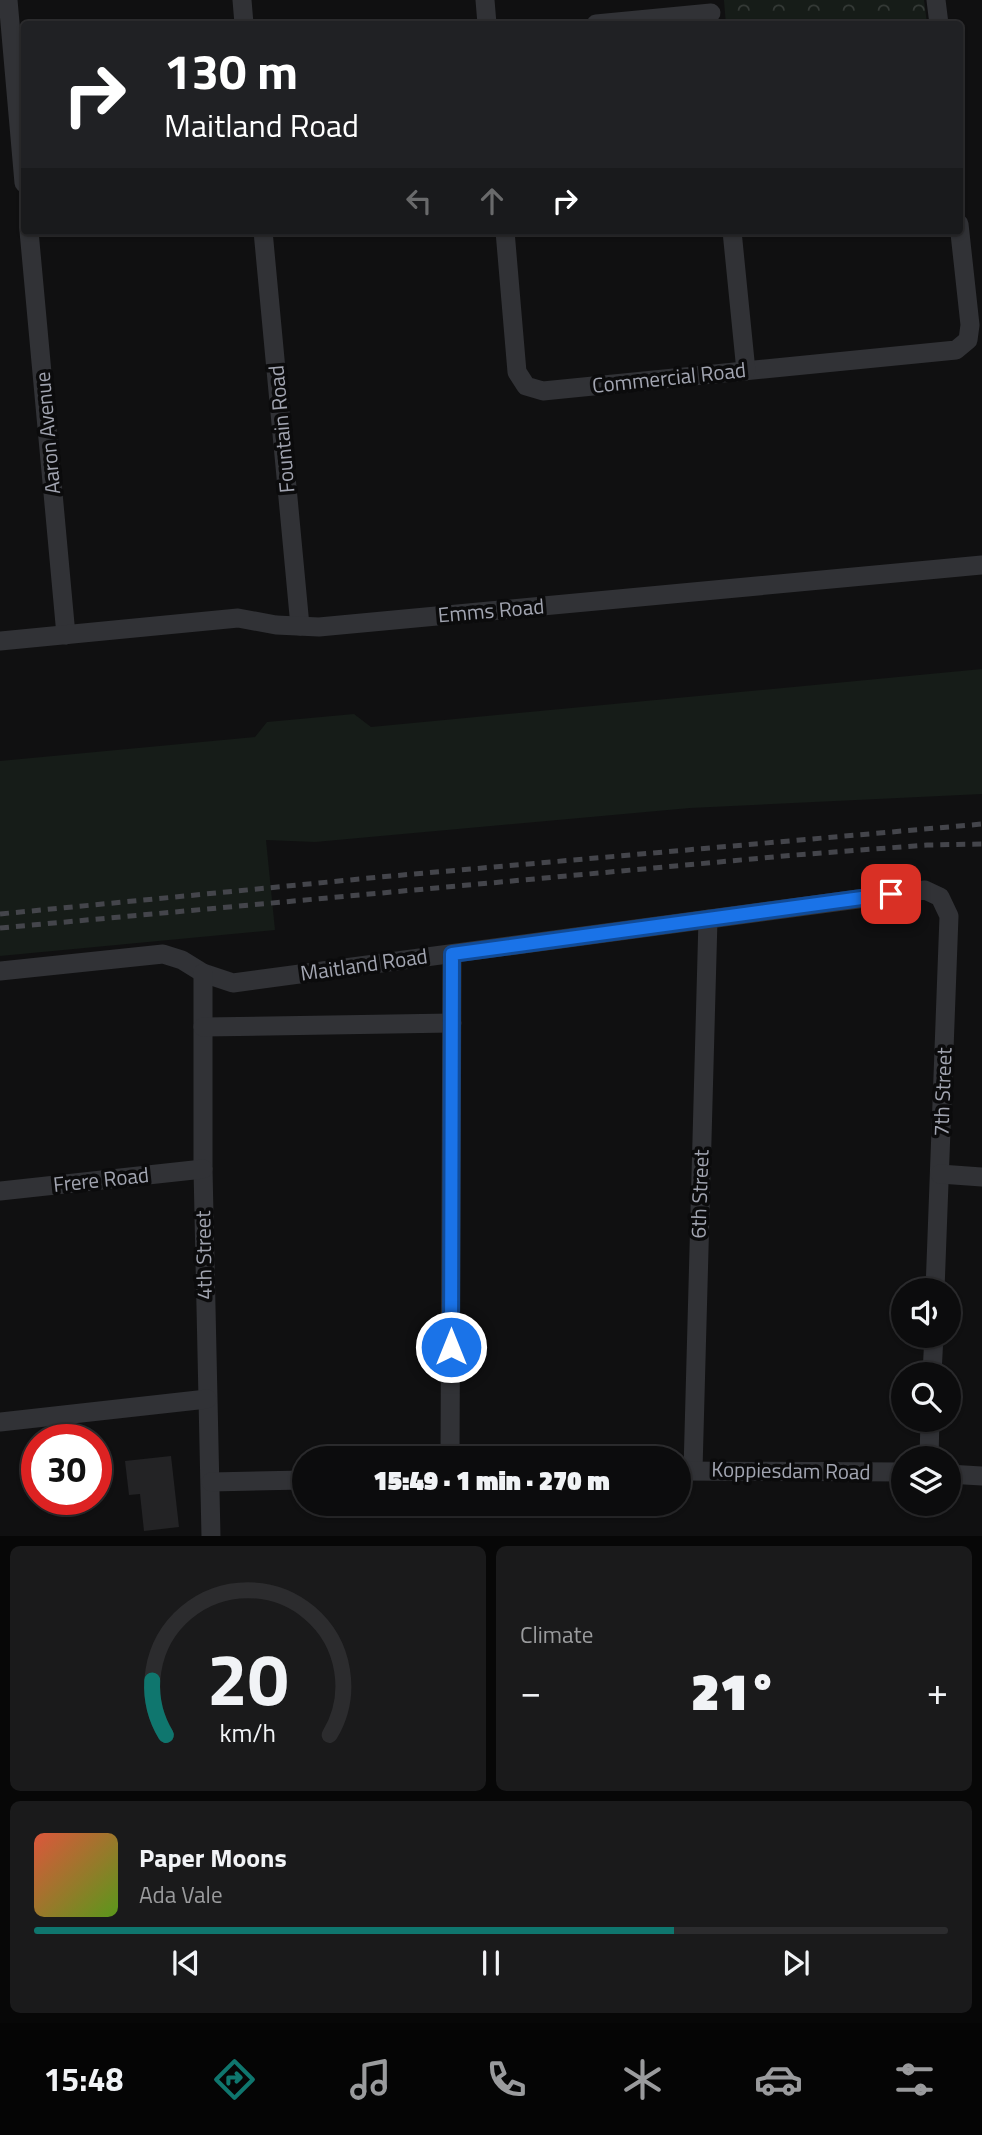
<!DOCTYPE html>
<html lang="en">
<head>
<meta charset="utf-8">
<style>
	:root { --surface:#0c0c0d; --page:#1a1a1b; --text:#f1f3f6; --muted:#9a9b9d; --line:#2c2c2e; --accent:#0f766e }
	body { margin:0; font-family:"Titillium Web",sans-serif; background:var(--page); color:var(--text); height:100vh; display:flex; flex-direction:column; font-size:26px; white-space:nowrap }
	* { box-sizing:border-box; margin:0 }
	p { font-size:23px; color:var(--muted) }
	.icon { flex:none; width:38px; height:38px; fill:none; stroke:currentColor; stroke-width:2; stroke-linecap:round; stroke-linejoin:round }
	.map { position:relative; height:1536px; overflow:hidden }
	.details { display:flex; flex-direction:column; gap:10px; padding:10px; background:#070707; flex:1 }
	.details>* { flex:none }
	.top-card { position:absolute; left:21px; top:21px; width:942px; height:214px; border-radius:7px; box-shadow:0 2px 5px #0004,0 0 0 2px var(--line); background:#202124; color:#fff; overflow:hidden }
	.fabs { position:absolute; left:891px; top:1278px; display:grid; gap:14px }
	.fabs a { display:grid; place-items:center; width:70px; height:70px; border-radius:50%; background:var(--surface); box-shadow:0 2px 5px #0004,0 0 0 2px var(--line); font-size:35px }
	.speed { position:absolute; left:21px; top:1424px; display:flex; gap:14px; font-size:35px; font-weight:700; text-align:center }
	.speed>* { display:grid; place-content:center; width:91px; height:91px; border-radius:50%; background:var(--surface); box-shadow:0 2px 5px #0004,0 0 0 2px var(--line); line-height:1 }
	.speed .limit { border:10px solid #d22; background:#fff; color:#111 }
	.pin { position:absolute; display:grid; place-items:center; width:60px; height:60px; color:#fff; margin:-30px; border-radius:14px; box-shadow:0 4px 10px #0006 }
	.me { position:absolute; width:77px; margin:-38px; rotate:0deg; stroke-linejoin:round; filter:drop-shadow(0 0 5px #0008) }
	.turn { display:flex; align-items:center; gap:24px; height:147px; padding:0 28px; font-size:32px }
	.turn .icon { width:91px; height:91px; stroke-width:2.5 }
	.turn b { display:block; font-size:49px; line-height:60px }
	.lanes { display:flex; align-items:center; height:66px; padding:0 28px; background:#0003; justify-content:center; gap:35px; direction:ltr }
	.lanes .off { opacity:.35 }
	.big { font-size:52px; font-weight:800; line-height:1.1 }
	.details .card { flex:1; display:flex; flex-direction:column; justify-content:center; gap:10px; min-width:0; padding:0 24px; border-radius:10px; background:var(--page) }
	.details .dial { align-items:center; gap:0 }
	.dial svg { height:182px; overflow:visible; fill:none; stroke:var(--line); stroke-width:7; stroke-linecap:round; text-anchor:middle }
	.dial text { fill:var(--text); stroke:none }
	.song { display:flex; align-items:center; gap:21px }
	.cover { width:84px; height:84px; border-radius:10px; background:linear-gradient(135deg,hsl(10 70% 55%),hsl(90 70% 35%)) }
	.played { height:7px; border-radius:4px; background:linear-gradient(90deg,var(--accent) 70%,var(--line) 70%) }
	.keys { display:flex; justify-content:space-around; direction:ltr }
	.heat { display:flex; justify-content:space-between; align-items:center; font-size:38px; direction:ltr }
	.details .tiles { flex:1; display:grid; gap:10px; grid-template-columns:1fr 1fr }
	.card:last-child { grid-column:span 2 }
	.trip { position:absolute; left:292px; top:1446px; width:399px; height:70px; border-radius:35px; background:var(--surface); box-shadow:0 2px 5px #0004,0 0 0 2px var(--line); font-weight:800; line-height:70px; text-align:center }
	.menu { display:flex; height:112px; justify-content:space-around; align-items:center; background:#050505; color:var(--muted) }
	.menu .icon { width:49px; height:49px }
	.menu .active { color:var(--accent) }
	.menu b { font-size:32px; color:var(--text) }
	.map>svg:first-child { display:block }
	.grass { fill:#161c18 }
	.forest { fill:url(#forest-crowns) }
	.building { fill:#232325 }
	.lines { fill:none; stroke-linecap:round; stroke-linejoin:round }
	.minor { stroke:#313236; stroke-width:19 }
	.rail { stroke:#44454b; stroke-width:5; stroke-dasharray:9 7; stroke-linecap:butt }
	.route-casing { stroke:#114b97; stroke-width:18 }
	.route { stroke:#1a73e8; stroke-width:12 }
	.labels { text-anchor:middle; stroke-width:7; stroke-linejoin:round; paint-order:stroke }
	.street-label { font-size:21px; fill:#a2a5b1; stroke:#0b0b0c }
</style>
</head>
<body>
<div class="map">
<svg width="982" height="1537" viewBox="0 0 982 1537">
	<defs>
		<pattern id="forest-crowns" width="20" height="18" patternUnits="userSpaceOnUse" patternTransform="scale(1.75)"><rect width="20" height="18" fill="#161c18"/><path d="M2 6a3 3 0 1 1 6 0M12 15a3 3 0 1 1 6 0" fill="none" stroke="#353a37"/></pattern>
	</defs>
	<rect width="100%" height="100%" fill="#101011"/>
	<path class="grass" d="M982,669v125l-292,14 -375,34 -49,-2 9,90 -275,26v-195l255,-24 12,-15 87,-8 17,13z"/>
	<path class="forest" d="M724,0h200l3,24h-201z"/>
	<path class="building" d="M171,1456l8,71 -35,4 -4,-37 -11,1 -4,-34z"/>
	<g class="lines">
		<g class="minor">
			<path d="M8,0l16,183"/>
			<path d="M242,0l2,24"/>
			<path d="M485,0l2,24"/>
			<path d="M936,0l3,24"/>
			<path d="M596,24l115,-11"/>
			<path d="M29,231l37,404"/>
			<path d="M263,231l37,395"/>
			<path d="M505,231l12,141 9,14 17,5 413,-41 12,-10 2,-15 -11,-101"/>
			<path d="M732,231l14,140"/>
			<path d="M0,641l238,-23 38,7 43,2 663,-62"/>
			<path d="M0,971l163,-17 19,6 21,13 30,10 692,-93 15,7 9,19 -14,374"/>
			<path d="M203,973v196l8,368"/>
			<path d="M203,1027l249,-4"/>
			<path d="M940,1174l42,3"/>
			<path d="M0,1191l203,-22"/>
			<path d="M932,1374l2,-39"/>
			<path d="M0,1422l207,-23"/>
			<path d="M450,1458l2,-504"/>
			<path d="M929,1458l1,-39"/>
			<path d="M693,1470l15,-551"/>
			<path d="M679,1471l224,1"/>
			<path d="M948,1474l34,2"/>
			<path d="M211,1482l93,-2"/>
		</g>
		<g class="rail">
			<path d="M0,914l380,-37 602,-53"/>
			<path d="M0,928l795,-73 132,-10 55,-1"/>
		</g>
	</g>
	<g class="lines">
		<defs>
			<path id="route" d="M451,1347l1,-393 439,-60"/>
		</defs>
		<use href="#route" class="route-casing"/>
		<use href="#route" class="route"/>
	</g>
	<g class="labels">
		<g class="street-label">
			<text transform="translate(669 378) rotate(-6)" y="7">Commercial Road</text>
			<text transform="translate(282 429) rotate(-95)" y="7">Fountain Road</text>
			<text transform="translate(48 433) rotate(-95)" y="7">Aaron Avenue</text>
			<text transform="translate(491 611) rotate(-5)" y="7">Emms Road</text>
			<text transform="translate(364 965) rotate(-8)" y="7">Maitland Road</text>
			<text transform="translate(943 1092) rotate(-88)" y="7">7th Street</text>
			<text transform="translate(101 1180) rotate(-6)" y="7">Frere Road</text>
			<text transform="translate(700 1194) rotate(-88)" y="7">6th Street</text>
			<text transform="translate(204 1255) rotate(-91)" y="7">4th Street</text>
			<text transform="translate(791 1471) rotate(1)" y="7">Koppiesdam Road</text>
		</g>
	</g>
</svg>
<div class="fabs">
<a><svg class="icon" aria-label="sound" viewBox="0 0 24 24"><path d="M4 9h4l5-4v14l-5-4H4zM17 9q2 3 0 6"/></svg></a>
<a><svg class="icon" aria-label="search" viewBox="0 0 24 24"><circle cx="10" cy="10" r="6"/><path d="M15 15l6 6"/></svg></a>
<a><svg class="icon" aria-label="layers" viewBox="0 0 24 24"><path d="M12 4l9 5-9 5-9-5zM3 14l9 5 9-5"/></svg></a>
</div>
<div class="speed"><div class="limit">30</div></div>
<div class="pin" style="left:891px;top:894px;background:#d93025"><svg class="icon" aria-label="arrive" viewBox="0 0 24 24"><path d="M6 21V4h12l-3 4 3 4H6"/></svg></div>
<svg class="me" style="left:451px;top:1347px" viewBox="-20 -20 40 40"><circle r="17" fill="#1a73e8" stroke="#fff" stroke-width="3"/><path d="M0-11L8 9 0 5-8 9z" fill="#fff"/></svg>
<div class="trip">15:49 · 1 min · 270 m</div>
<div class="top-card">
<div class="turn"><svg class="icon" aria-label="right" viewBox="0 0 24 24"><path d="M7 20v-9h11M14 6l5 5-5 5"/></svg><div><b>130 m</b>Maitland Road</div></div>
<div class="lanes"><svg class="icon off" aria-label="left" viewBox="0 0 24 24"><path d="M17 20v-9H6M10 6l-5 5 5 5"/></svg><svg class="icon off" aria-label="ahead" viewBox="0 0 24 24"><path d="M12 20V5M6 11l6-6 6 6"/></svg><svg class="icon" aria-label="right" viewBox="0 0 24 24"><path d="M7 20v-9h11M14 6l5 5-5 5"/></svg></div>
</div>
</div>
<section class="details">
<div class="tiles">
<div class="card dial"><svg viewBox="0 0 100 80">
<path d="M14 69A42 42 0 1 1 86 69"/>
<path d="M14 69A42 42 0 0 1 8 45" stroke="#0f766e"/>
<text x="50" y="56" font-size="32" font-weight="700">20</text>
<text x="50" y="72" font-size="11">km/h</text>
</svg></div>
<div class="card"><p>Climate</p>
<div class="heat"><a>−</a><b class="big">21°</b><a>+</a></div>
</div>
<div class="card">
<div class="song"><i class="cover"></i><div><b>Paper Moons</b><p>Ada Vale</p></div></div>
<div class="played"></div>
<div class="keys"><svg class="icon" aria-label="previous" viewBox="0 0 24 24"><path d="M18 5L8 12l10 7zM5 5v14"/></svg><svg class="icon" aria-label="pause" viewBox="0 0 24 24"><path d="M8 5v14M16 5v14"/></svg><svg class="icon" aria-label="next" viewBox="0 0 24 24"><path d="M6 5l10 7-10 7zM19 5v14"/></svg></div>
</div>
</div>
</section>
<nav class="menu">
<b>15:48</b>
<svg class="icon active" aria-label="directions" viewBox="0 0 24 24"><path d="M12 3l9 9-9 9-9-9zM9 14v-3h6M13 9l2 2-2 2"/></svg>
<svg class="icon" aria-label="music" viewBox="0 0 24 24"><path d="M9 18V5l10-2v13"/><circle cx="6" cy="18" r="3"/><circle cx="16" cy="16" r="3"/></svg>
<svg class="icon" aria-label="phone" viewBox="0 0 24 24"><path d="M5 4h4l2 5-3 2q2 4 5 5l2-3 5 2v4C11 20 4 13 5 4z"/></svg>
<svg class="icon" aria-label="climate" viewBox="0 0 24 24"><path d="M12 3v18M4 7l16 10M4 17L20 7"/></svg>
<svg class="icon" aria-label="car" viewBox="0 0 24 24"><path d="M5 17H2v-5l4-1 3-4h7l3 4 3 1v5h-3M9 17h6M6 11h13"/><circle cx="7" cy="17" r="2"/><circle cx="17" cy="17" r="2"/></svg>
<svg class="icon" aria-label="filters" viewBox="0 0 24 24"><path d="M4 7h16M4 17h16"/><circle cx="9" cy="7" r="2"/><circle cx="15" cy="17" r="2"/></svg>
</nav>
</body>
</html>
